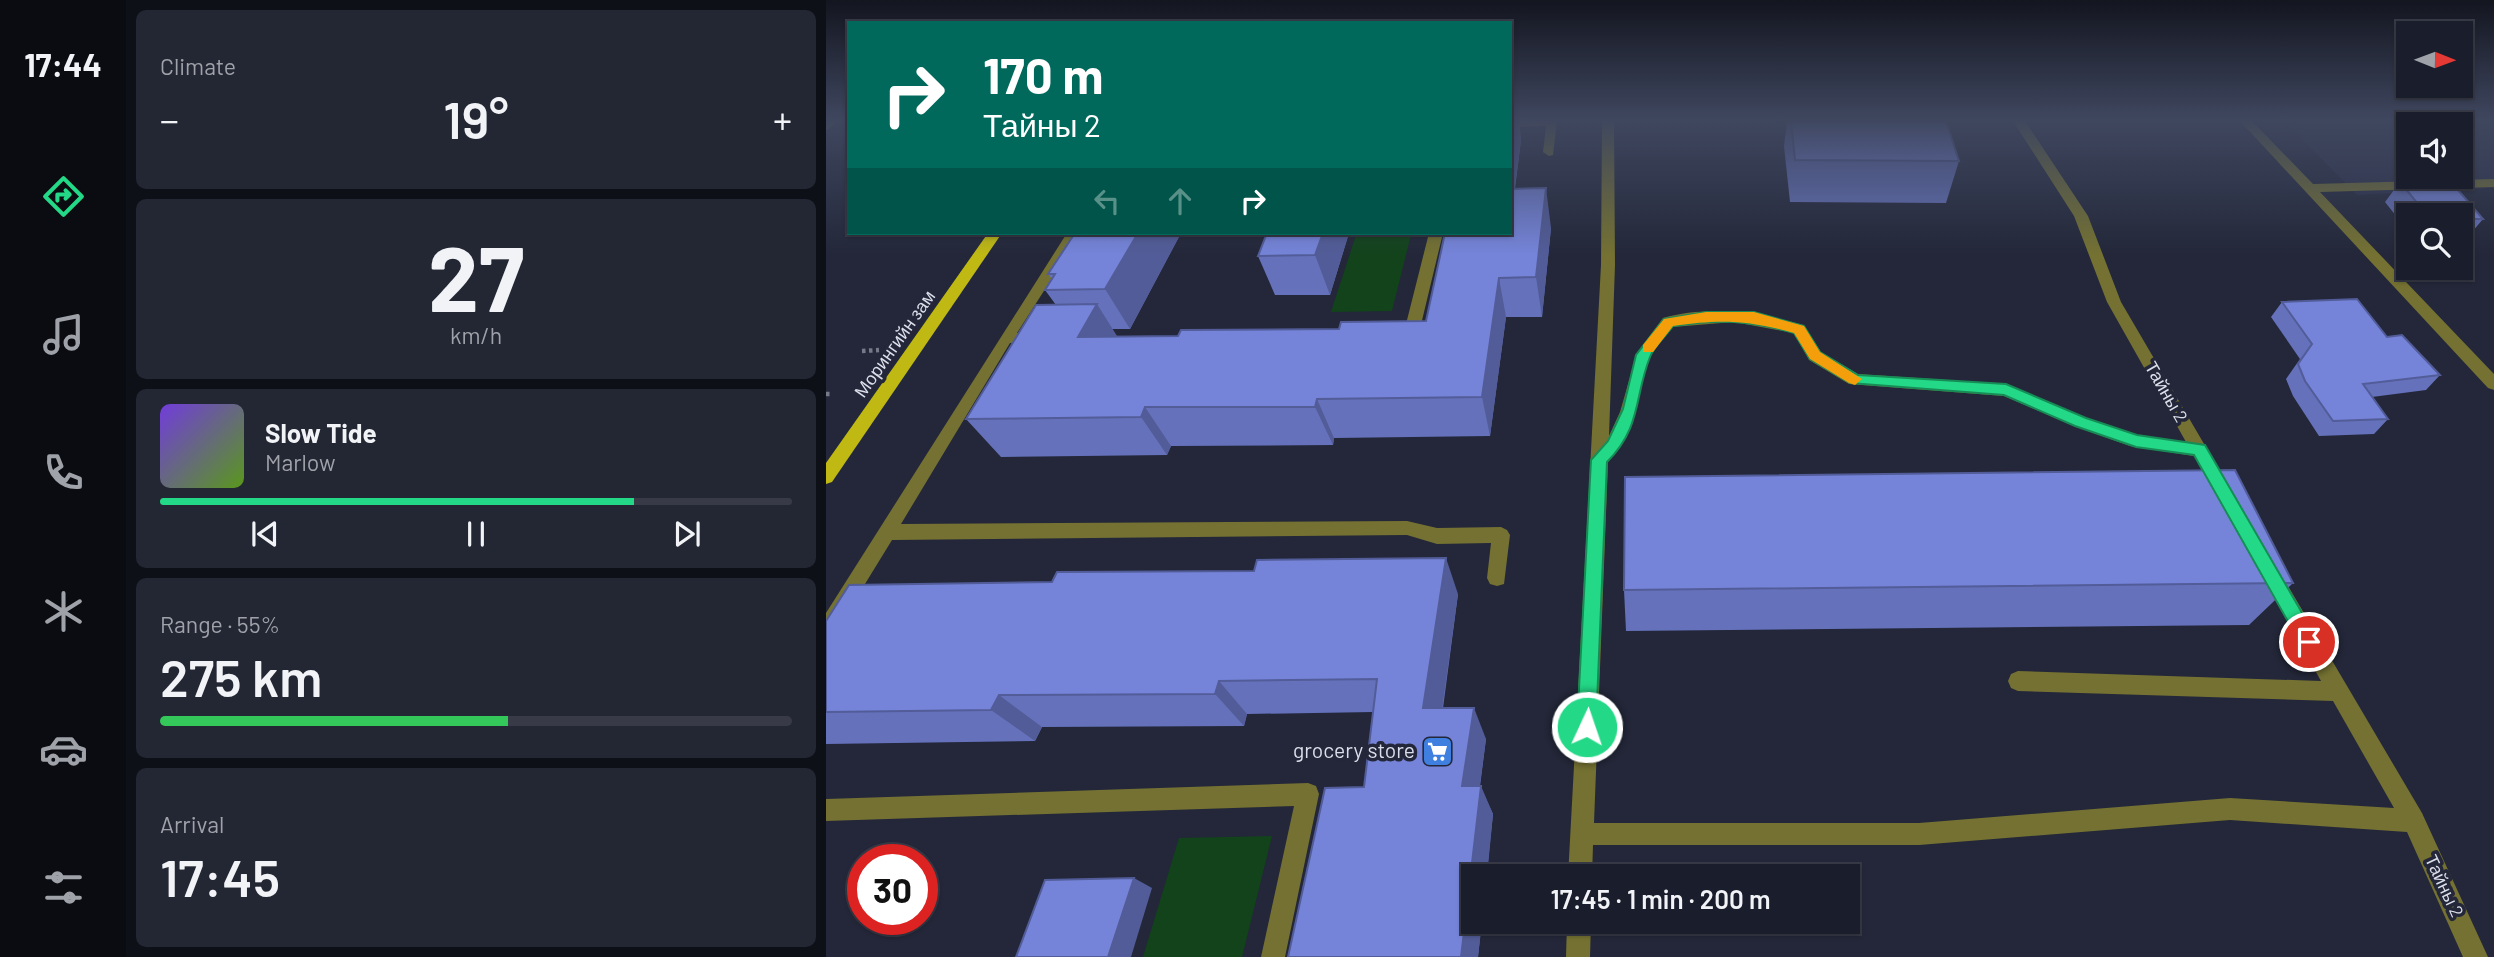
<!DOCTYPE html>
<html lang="en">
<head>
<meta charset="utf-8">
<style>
	:root { --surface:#1a1d2b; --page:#232633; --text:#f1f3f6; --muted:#9fa2a9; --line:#383b47; --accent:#23d886 }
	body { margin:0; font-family:Barlow,sans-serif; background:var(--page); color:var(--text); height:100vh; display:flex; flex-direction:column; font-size:26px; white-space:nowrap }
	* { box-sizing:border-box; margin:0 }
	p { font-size:23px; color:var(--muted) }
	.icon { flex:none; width:38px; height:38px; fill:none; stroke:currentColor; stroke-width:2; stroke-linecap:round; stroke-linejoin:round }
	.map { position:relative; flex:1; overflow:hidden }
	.sheet { display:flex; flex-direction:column; gap:10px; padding:10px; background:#0e1018; width:700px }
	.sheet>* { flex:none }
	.hud { position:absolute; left:21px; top:21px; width:665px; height:214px; border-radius:0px; box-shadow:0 2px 5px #0004,0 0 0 2px var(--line); background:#00695c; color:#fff; overflow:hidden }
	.needle { width:46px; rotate:91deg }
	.tools { position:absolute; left:1570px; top:21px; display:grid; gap:14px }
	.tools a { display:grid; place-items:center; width:77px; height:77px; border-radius:0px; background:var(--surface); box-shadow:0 2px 5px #0004,0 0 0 2px var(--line); font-size:35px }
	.speed { position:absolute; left:21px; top:844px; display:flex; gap:14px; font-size:35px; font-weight:700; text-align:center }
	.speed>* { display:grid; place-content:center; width:91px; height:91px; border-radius:50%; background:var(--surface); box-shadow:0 2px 5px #0004,0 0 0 2px var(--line); line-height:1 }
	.speed .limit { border:10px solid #d22; background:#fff; color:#111 }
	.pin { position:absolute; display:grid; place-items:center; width:60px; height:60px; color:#fff; margin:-30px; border:4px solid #fff; border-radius:50%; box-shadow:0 2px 7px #0007 }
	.me { position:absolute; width:77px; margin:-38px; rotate:3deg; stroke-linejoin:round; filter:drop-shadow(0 0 5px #0008) }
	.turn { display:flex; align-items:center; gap:24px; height:147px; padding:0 21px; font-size:32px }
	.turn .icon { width:91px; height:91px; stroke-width:2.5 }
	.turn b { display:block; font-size:49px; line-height:60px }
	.lanes { display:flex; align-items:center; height:66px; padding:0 21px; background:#0003; justify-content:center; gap:35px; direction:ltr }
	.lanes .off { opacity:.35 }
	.big { font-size:52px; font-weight:600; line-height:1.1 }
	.sheet .card { flex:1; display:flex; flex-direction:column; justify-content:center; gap:10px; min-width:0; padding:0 24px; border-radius:10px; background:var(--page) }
	.sheet .dial { align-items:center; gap:0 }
	.dial b { font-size:91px; line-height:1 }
	.song { display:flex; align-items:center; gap:21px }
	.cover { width:84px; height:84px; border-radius:10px; background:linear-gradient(135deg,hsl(260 70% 55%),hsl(90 70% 35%)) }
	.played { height:7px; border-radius:4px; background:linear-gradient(90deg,var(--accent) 75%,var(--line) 75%) }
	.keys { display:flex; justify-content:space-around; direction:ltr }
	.heat { display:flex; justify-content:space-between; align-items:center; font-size:38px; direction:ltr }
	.charge { height:10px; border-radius:5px; background:linear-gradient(90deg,#34c759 55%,var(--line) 0) }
	.trip { position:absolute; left:635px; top:864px; width:399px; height:70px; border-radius:0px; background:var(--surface); box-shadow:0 2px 5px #0004,0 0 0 2px var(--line); font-weight:600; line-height:70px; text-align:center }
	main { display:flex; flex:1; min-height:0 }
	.menu { display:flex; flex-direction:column; width:126px; justify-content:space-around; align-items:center; background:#0a0c11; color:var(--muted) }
	.menu .icon { width:49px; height:49px }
	.menu .on { color:var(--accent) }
	.menu b { font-size:32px; color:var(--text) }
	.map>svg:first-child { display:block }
	.built { fill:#2a2f48; fill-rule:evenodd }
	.green { fill:#12431b }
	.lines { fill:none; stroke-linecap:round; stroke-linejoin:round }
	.path { stroke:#757988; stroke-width:4.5; stroke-dasharray:3.5 3.5; stroke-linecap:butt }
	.minor { fill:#747132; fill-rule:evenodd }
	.major { fill:#c0b914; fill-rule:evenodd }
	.wall { fill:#6572bb }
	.shaded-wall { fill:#525c98 }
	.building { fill:#7584d9; stroke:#525c98; stroke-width:2 }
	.route { fill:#23d886; stroke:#178c57; stroke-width:2 }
	.slow { fill:#f59e0b }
	.labels { text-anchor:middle; stroke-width:7; stroke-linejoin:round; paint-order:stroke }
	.street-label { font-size:18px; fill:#dbdfeb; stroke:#232739 }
	.near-poi-label { font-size:21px; fill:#dbdfeb; stroke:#232739; text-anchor:end }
</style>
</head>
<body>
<main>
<nav class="menu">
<b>17:44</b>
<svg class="icon on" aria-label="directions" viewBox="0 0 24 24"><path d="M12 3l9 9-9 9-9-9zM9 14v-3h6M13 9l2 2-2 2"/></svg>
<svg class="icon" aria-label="music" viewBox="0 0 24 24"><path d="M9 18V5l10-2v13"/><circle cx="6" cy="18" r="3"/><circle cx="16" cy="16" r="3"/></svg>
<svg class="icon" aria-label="phone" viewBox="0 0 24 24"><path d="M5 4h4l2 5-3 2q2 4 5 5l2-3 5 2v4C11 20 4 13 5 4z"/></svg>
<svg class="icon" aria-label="climate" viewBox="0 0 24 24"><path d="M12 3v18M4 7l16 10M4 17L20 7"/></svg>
<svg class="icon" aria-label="car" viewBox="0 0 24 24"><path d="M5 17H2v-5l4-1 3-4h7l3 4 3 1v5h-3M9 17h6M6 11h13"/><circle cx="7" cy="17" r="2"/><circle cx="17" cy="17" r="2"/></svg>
<svg class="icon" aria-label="filters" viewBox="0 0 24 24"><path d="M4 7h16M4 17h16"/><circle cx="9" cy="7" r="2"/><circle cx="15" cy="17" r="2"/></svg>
</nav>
<section class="sheet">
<div class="card"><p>Climate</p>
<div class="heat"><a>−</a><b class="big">19°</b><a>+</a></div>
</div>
<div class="card dial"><b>27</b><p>km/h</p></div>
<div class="card">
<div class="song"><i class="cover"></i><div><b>Slow Tide</b><p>Marlow</p></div></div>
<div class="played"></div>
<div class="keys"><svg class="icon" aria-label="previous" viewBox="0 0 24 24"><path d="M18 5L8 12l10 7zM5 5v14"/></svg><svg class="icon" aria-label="pause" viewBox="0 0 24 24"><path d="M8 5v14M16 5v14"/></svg><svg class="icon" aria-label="next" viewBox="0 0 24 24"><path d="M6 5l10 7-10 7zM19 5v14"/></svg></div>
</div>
<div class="card"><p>Range · 55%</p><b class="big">275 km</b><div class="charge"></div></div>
<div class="card"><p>Arrival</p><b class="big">17:45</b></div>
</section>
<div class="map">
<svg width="1668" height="957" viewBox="0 0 1668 957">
	<rect width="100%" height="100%" fill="#232739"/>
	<path class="built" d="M1458,121h210v67l-137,7zM1582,124h52v53h-52z"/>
	<g class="green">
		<path d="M530,235h55l-19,76 -61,1z"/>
		<path d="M446,836l-30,121h-99l36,-119z"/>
	</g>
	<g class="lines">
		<g class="path">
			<path d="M36,351l17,-1"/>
			<path d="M0,394h4"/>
		</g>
		<g class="minor">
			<path d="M0,121h12l-12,10z"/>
			<path d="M684,121h47l-4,34 -4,1 -6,-4 3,-26 -36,1z"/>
			<path d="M776,121h12l1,144 -6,171 11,-24 17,-59 26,-35c46,-13 96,-5 141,7l17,27 37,22 148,10 80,34 51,17 49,7 -79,-140 -33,-86 -61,-95h12l63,95 33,86 110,188 -3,5h-12l-22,-39 -64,-10 -56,-20 -70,-30 -155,-12 -40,-24 -15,-27 -60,-11 -61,5c-7,8 -15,16 -20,25 -21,40 -10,71 -45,110l-14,361h325l311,-25 164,10 -61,-107 -315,-10 -7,-3 -3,-7 3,-7 7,-3 303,10 -59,-106 2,-6 7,-2 7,2 144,244 66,144h-25l-56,-125 -177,-12 -311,25h-326l-1,32h-24l33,-612z"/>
			<path d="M1414,121h12l61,63 181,-5v8l-174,5 174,182v16l-6,-2z"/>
			<path d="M241,233h14l-64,100h22l8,5 -8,5h-29l-109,181 506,-3 30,7 64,-1 6,3 3,5 -6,49 -7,2 -7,-2 -3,-6 4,-35 -54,1 -30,-9 -515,5 -59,96 -7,3v-26z"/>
			<path d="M603,233h14l-24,100 -3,4 -13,1 -8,-5 3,-4 7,-1z"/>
			<path d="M482,783l8,3 3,8 -34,163h-24l33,-151 -468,15v-22z"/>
			<path d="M741,922h24l-1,35h-24z"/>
		</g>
		<path class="major" d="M162,233h14l-170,249 -6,2v-21z"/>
	</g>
	<g class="wall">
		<path d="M684,121h9l2,19 -6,49 36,39 -9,89h-36l-16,119 -156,2 -1,7 -162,1 -4,9 -166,2 -35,-38 90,-114 -11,-15 7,-11 -4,-5 27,-41h106l-51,96h-18l5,8 61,-1 161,-7 87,-8z"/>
		<path d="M961,121h159l13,40 -13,42 -156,-1 -6,-56z"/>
		<path d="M1574,182l83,37 -17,20h-6v-24h-52v16l-23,-29z"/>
		<path d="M441,233h82l-19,62h-55l-17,-39z"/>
		<path d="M1456,302l105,35 53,38 -14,15 -54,7 16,22 -14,15 -55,2 -26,-40 -7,-17 14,-20 -29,-42z"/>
		<path d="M1467,583l-44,42 -623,6 -2,-41z"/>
		<path d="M632,594l-15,114 43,31 -6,47 13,28 -15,143h-190l76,-170 9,-75 -126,2 -3,12 -202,1 -7,14 -209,3v-123z"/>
	</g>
	<g class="shaded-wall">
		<path d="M687,121h6l2,19 -11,84v-83z"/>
		<path d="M720,188l5,40 -9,89 -6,-40z"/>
		<path d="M312,233h43l-51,96 -25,-40z"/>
		<path d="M497,233h26l-19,62 -15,-40z"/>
		<path d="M673,278l7,39 -16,119 -8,-39z"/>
		<path d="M271,304l25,40 -44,-7z"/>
		<path d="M491,399l17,39 -1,7 -18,-38z"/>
		<path d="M319,407l26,39 -4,9 -26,-38z"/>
		<path d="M620,558l12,36 -20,145 -15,-31z"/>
		<path d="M393,681l28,33 -3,12 -29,-32z"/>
		<path d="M173,695l43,32 -7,14 -44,-31z"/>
		<path d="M648,708l12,31 -10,75 -14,-28z"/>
		<path d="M655,786l12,28 -6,63h-13v45h8l-4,35h-17z"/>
		<path d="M308,878l18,10 -21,69h-23z"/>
	</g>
	<g class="building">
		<path d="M684,121h3l-3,20z"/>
		<path d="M965,121h155l13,40 -164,-1z"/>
		<path d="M1574,182l52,1 31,36h-23v-4h-33z"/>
		<path d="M720,188l-10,89 -37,1 -17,119 -165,2 -2,8h-170l-4,10 -175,2 70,-114 61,-1 -19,33 100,-1 3,-6 158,-1 2,-7 85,-1 19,-88h65v-44z"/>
		<path d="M249,233h63l-33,56 -60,1 10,-16h-7z"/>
		<path d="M441,233h56l-8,22 -57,1z"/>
		<path d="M1531,299l30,38 15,-2 38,40 -77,9 25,35 -55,2 -28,-40 -7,-17 14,-20 -30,-42z"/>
		<path d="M1409,470l58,113 -669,7 1,-113z"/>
		<path d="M620,558l-23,150h51l-12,78h19l-20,171h-173l37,-169 39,-1 13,-108 -158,2 -4,13 -216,1 -8,15 -165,2v-91l23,-36 203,-3 5,-10 197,-1 3,-11z"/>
		<path d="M308,878l-26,79h-92l29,-77z"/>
	</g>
	<linearGradient id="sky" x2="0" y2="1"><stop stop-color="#13151f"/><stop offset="0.47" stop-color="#3f475f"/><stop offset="1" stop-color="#3f475f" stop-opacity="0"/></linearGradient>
	<rect width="1668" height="255" fill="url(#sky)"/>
	<path class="route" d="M880,312h48l50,14 16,26 38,23 148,9 80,34 51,17 68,10 111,192 2,5 -2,6 -7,3 -6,-3 -109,-193 -58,-8 -61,-21 -71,-31 -154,-12 -40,-24 -16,-26c-46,-13 -74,-14 -121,-7 -7,10 -19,20 -23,31 -16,40 -8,70 -43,105l-11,265 -2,7 -7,2 -7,-2 -3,-7 14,-267 17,-19 15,-32 13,-54 28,-36z"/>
	<path class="slow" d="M880,312h48l50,14 16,26 42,27 -7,6 -6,-2 -39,-24 -16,-26c-46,-13 -74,-14 -121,-7l-20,26h-10v-7l21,-26z"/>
	<defs>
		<symbol id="supermarket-square" viewBox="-11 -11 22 22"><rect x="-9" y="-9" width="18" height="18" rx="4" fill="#3f7fe0" stroke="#232739"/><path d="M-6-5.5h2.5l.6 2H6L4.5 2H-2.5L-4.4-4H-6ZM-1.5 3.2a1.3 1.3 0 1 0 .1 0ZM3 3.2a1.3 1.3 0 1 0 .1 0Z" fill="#fff"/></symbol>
	</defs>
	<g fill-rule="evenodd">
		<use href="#supermarket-square" x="594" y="734" width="35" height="35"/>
	</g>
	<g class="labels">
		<g class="street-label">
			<text transform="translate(69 344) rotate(-55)" y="6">Морингийн зам</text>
			<text transform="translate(1340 392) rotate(60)" y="6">Тайны 2</text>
			<text transform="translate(1618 886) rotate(65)" y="6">Тайны 2</text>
		</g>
		<g class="near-poi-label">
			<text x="589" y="758">grocery store</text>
		</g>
	</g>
</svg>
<div class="tools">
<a><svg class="needle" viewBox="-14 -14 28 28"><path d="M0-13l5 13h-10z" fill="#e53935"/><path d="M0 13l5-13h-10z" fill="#9fa2a9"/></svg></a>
<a><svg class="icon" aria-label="sound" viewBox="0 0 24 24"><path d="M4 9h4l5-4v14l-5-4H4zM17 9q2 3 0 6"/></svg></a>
<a><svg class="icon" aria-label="search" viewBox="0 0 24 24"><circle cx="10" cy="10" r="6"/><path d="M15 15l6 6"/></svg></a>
</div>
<div class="speed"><div class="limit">30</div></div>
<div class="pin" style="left:1483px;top:642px;background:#d93025"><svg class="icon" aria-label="arrive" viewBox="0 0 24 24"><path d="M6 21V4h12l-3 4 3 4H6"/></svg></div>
<svg class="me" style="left:761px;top:727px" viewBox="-20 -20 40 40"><circle r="17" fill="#23d886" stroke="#fff" stroke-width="3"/><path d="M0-11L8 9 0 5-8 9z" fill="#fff"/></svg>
<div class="trip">17:45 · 1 min · 200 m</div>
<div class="hud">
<div class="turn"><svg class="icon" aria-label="right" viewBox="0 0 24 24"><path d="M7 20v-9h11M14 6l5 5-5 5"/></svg><div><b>170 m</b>Тайны 2</div></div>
<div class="lanes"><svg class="icon off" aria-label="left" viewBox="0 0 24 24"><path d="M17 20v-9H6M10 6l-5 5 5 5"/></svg><svg class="icon off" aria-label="ahead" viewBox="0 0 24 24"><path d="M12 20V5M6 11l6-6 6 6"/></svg><svg class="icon" aria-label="right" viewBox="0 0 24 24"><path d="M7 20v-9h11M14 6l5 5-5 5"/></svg></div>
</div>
</div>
</main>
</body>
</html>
